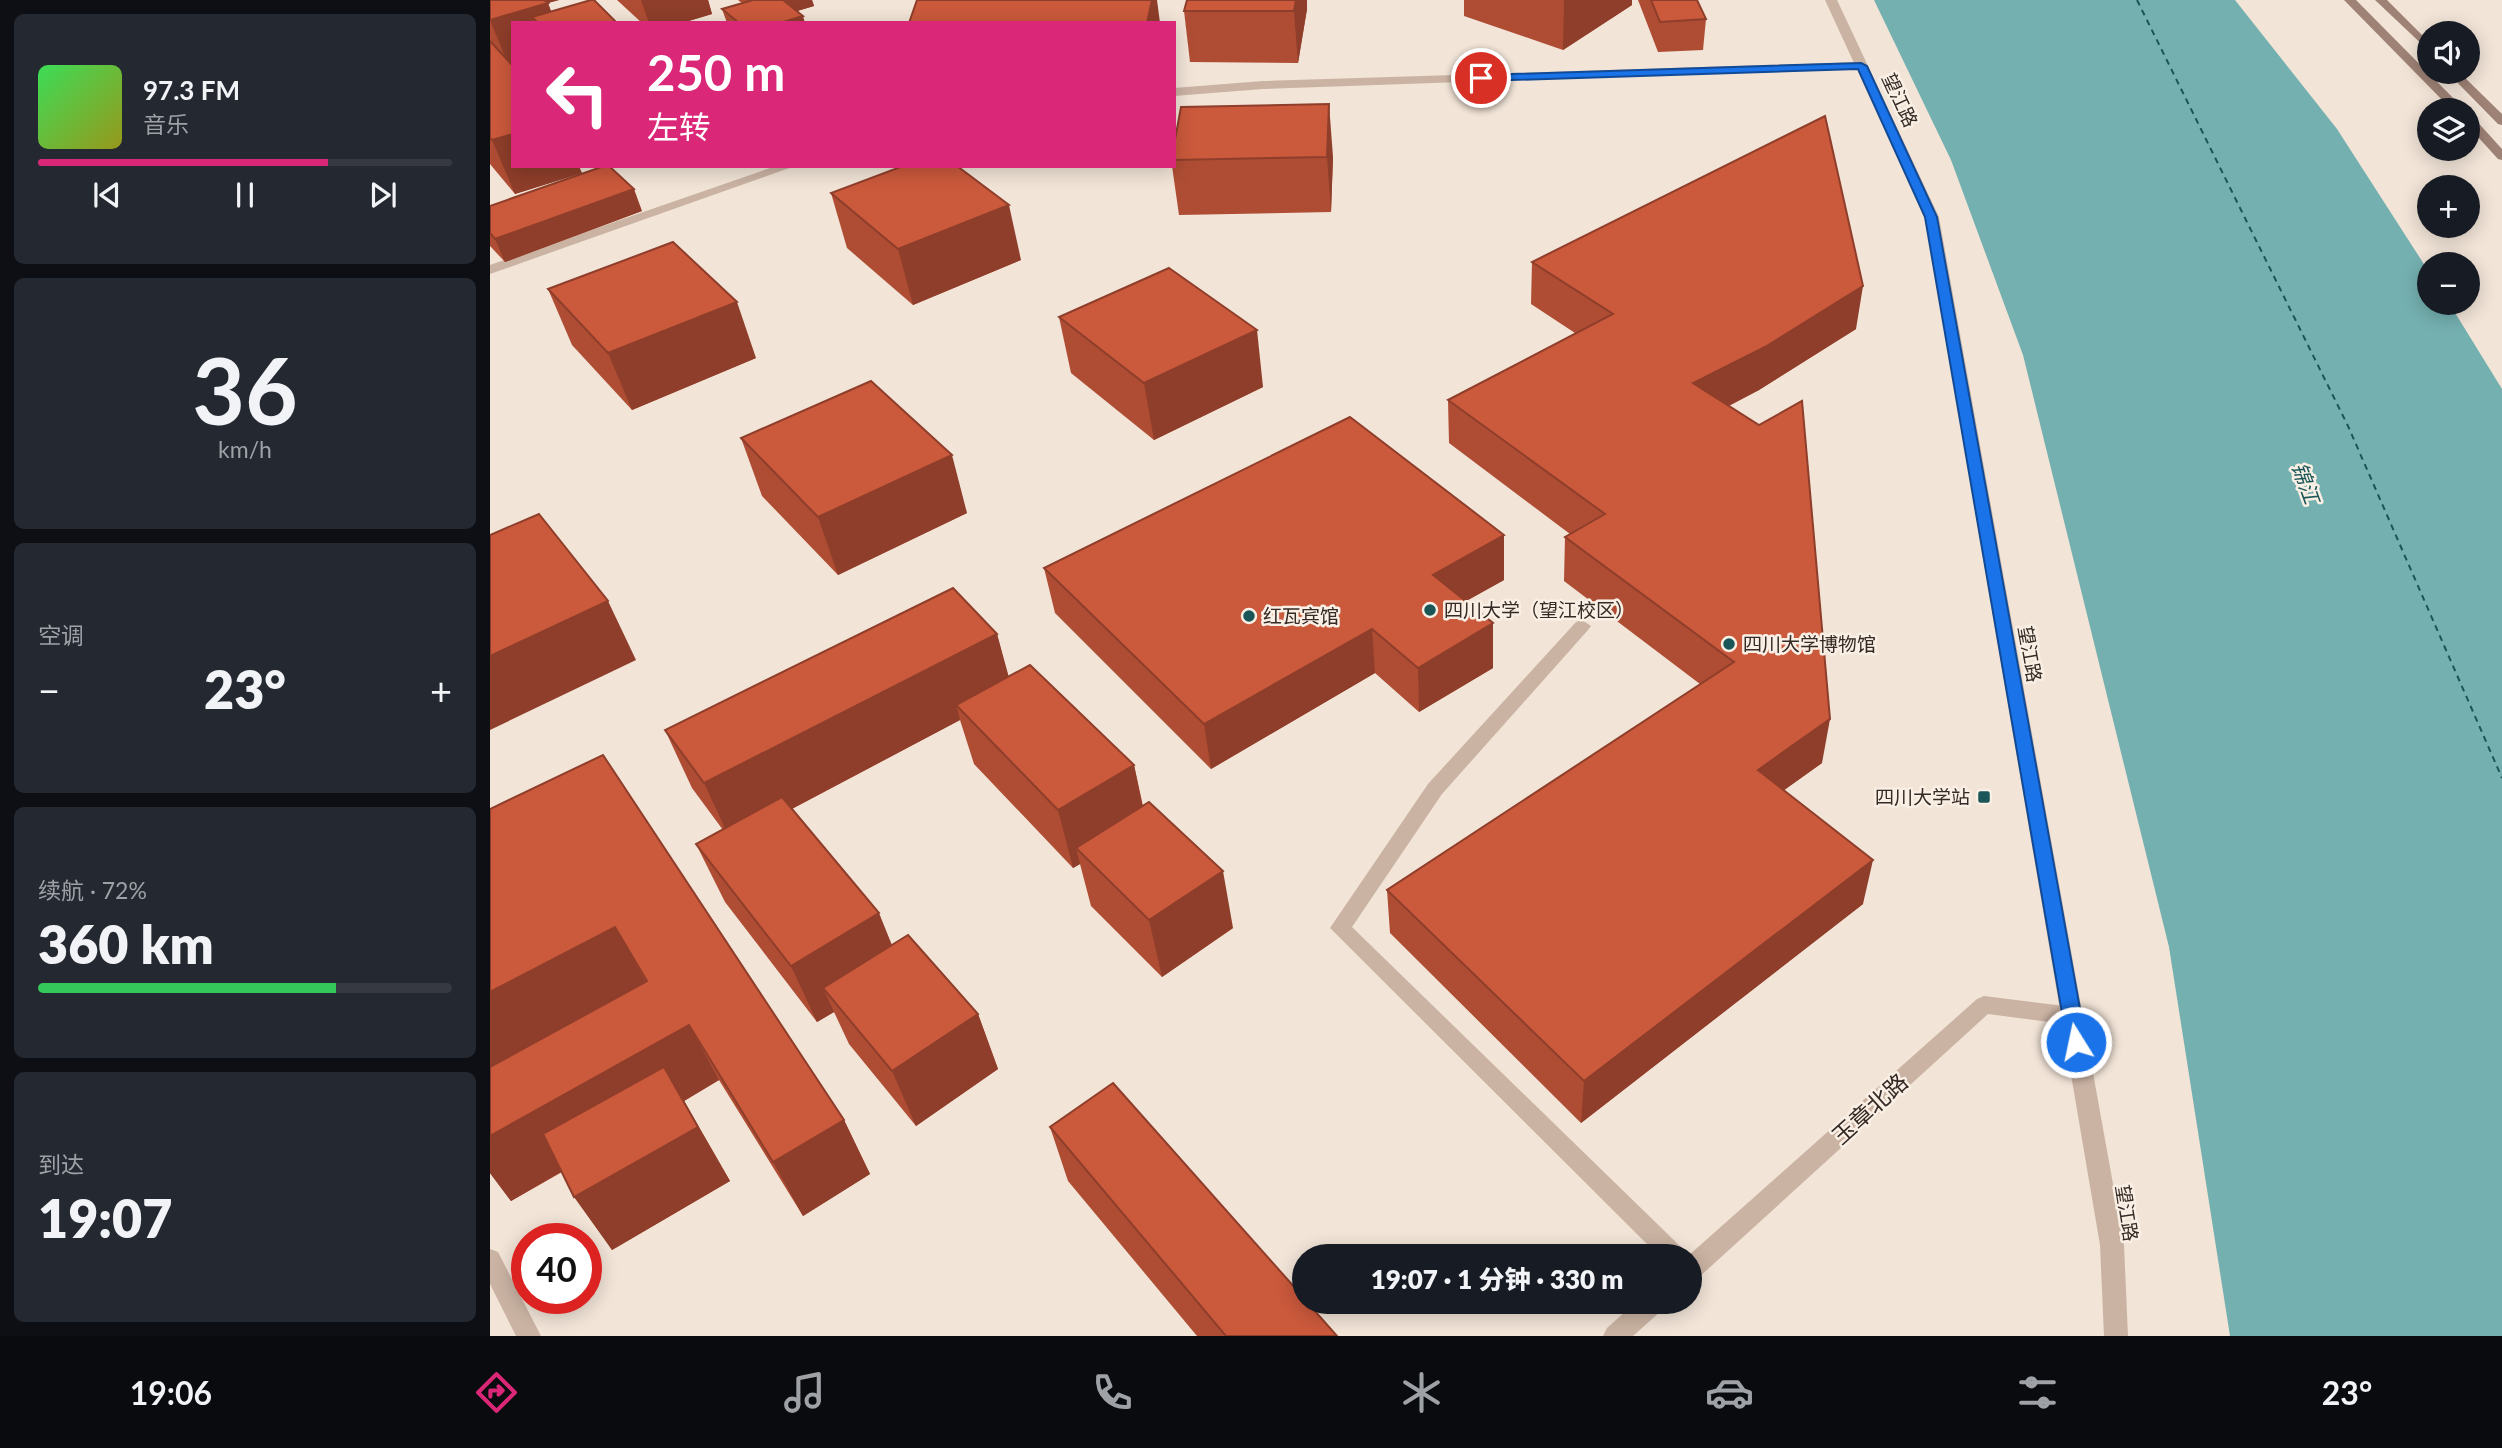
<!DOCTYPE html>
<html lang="zh">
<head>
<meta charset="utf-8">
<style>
	:root { --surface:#171b24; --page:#242831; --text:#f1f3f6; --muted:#9ea1a6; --line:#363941; --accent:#db2777 }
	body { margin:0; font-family:Lato,"Noto Sans SC",sans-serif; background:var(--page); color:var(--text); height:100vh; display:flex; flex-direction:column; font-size:26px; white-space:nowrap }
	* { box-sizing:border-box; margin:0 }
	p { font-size:23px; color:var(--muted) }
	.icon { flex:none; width:38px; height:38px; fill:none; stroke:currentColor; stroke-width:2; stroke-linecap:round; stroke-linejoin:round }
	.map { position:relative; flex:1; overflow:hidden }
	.panel { display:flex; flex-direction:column; gap:14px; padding:14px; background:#0d0f14; width:490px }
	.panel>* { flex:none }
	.hud { position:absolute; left:21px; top:21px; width:665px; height:147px; border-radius:0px; box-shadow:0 4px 18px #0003; background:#db2777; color:#fff; overflow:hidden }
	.fabs { position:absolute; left:1927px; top:21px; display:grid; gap:14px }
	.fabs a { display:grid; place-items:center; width:63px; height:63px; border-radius:50%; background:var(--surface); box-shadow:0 4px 18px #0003; font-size:35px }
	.speed { position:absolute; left:21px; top:1223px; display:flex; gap:14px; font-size:35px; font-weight:700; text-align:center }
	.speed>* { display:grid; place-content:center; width:91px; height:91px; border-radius:50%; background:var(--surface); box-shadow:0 4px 18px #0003; line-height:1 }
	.speed .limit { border:10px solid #d22; background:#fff; color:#111 }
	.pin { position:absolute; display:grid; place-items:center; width:60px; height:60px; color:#fff; margin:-30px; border:4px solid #fff; border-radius:50%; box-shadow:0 2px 7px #0007 }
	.me { position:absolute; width:77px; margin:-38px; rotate:350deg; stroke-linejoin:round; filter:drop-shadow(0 0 5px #0008) }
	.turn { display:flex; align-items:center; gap:24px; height:147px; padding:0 21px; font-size:32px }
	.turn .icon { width:91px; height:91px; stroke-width:2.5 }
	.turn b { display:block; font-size:49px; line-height:60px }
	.big { font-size:52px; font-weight:800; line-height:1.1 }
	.panel .tile { flex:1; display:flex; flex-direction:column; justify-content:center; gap:10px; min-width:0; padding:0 24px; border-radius:10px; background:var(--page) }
	.panel .dial { align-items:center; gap:0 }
	.dial b { font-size:91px; line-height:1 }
	.song { display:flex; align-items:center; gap:21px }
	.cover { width:84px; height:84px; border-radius:10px; background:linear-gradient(135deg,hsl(130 70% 55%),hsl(60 70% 35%)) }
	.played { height:7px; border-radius:4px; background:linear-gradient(90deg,var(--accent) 70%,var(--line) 70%) }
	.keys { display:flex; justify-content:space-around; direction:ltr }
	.heat { display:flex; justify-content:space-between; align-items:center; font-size:38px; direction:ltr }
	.charge { height:10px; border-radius:5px; background:linear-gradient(90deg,#34c759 72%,var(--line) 0) }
	.trip { position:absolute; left:802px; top:1244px; width:410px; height:70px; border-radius:35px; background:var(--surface); box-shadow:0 4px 18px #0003; font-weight:800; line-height:70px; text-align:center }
	.dock { display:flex; height:112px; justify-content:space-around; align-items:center; background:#090b0e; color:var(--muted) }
	.dock .icon { width:49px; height:49px }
	.dock .active { color:var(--accent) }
	.dock b { font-size:32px; color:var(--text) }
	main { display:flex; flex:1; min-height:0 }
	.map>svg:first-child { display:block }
	.water { fill:#75b0b0 }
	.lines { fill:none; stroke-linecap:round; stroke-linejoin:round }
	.ferry { stroke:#1a5658; stroke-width:2; stroke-dasharray:6 5; stroke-linecap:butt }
	.minor { fill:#cab3a3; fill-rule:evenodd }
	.tertiary { fill:#cab3a3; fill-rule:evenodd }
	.secondary { fill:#9e8275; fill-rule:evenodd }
	.wall { fill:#af4d34 }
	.shaded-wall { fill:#8e3e2a }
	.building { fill:#cb593c; stroke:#8e3e2a; stroke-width:2 }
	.route { fill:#1a73e8; stroke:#114b97; stroke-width:2 }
	.poi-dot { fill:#1a5658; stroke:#faefe4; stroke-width:2.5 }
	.labels { text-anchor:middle; stroke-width:5; stroke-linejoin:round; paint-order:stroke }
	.street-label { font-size:19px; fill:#352a25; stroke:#faefe4 }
	.poi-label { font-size:19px; fill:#352a25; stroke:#faefe4; text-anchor:start }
	.water-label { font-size:21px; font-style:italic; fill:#1a5658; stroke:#faefe4 }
	.near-street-label { font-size:23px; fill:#352a25; stroke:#faefe4 }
</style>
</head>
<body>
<main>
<section class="panel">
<div class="tile">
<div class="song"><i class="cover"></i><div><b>97.3 FM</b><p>音乐</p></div></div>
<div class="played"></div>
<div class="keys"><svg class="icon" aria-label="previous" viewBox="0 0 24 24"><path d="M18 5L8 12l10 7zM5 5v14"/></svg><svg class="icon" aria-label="pause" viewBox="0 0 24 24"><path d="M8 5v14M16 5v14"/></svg><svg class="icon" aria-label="next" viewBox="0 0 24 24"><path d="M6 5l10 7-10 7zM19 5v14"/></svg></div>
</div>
<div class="tile dial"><b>36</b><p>km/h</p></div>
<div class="tile"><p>空调</p>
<div class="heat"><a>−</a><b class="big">23°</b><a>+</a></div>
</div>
<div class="tile"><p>续航 · 72%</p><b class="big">360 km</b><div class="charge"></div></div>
<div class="tile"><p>到达</p><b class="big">19:07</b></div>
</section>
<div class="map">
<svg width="2012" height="1336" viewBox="0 0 2012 1336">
	<rect width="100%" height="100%" fill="#f2e4d7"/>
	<path class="water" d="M1384,0h361l102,129 92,143v31h20l53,86v947h-272l-61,-389 -146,-592 -72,-195z"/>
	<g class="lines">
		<path class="ferry" d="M1647,0l211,426 154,352"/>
		<g class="minor">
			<path d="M1371,62l6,4 -2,2 -602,21 -89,7v-8l89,-7z"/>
			<path d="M286,166h19l-305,108v-9z"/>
			<path d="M1092,620l9,6 -3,4 -146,164 -90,133 330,321 3,8h-26l-329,-328 98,-144 148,-162z"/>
			<path d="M1494,996l88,11 7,3 3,6 -3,6 -7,3 -84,-11 -291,265 -8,3 -1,-26 289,-257z"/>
			<path d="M0,1249l8,3 43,84h-25l-26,-52z"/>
			<path d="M1146,1302h30l-4,8 -29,26h-30l4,-8z"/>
		</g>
		<path class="tertiary" d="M1335,0h12l102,217 185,1028 4,91h-24l-4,-91 -175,-1028z"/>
		<g class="secondary">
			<path d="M1854,0h12l109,110h-13z"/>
			<path d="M1885,0h12l42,42v9z"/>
			<path d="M1957,72h12l43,42v11l-4,-1z"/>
			<path d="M1978,115l4,1 30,33v11l-4,-1 -30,-33z"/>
		</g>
	</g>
	<g class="wall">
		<path d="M0,0h69l-11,3 3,8 66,12h-104v143l69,7 -67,21 -25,-30z"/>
		<path d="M127,0h91l4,14 -30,9h-40z"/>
		<path d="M248,0h74l2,6 -17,5 8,12h-78l-5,-14 20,-6z"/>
		<path d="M974,0h168v5l-69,45 -99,-34z"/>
		<path d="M1148,0h59l9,19 -3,31 -45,2z"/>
		<path d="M817,9l-9,54 -108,-1 -6,-51z"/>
		<path d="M684,145l159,12 -2,55 -152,3 -7,-49h2z"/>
		<path d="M341,193l190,67 -108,45 -66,-57z"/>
		<path d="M0,206l152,5 -137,51 -15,-16z"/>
		<path d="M1042,262l324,67 -97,61 -30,16 93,357 -38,27 79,114 -282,219 -191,-190 -3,-43 313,-206 -136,-103 1,-44 5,-3 -121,-91 -1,-43 127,-67 -44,-29z"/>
		<path d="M58,289l208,69 -124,52 -60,-65z"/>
		<path d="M569,317l204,70 -109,53 -83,-67z"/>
		<path d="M251,438l226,75 -129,62 -76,-79z"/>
		<path d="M1014,535v45l-38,21 27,67 -74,44 -44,-39 -164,96 -156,-156 -11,-45z"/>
		<path d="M507,634l11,43 126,88 9,41 90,122 -71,49 -71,-71 -11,-42 -7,4 -99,-104 -14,-44 -168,89 100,136 86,69 20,55 -82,57 -67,-82 -15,-32 -17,10 -92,-120 -29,-58 27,-14 -31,-42 -27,-58z"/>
		<path d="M0,809l354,311 26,54 -67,42 -84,-136 -35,21 46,80 -118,69 -50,-78 -51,29 -21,-28z"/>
		<path d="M560,1127l287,209h-140l-129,-155z"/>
	</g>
	<g class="shaded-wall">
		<path d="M27,0h42l-11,3 7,20 -23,-6 2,6h-21v48h-2l-21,-51z"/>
		<path d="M151,0h67l4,14 -30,9h-33z"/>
		<path d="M268,0h54l2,6 -50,15z"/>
		<path d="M662,0h5l3,23h-13z"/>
		<path d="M806,0h11v9l-9,54 -4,-52z"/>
		<path d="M1074,0h68v5l-69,45z"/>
		<path d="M313,16l2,7h-25z"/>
		<path d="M839,104l4,53 -2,55 -4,-55z"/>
		<path d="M23,134v32h66l3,7 -67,21 -23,-54z"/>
		<path d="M144,189l8,22 -137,51 -10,-23z"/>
		<path d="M519,205l12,55 -108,45 -15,-56z"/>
		<path d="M1373,286l-7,43 -97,61 -70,36 4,-43z"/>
		<path d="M247,302l19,56 -124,52 -24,-57z"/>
		<path d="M767,330l6,57 -109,53 -10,-57z"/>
		<path d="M462,455l15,58 -129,62 -20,-58z"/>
		<path d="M1014,535v45l-70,39 -1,-44z"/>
		<path d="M118,601l28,59 -146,70v-74z"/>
		<path d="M1003,623v45l-74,44 -1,-44z"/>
		<path d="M882,629l3,44 -164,96 -7,-45z"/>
		<path d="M507,634l16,58 -57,13 4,15 -229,121 -27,-58z"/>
		<path d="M1340,719l-8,44 -71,51 7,-44z"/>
		<path d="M644,765l12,58 -70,25 4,16 -7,4 -15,-58z"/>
		<path d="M1383,860l-10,44 -282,219 3,-42z"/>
		<path d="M733,871l10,57 -71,49 -13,-57z"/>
		<path d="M389,913l23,57 -79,18 11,24 -17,10 -26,-56z"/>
		<path d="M125,927l32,57 -157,85v-77z"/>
		<path d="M488,1014l20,55 -82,57 -24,-55z"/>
		<path d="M199,1025l30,55 -35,21 46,80 -118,69 -38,-53 109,-96 -172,100 -21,-28v-37z"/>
		<path d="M354,1120l26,54 -67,42 -30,-54z"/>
	</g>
	<g class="building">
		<path d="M0,0h54l4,3 -58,17z"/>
		<path d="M101,0h3l23,23h-79l-6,-6z"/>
		<path d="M263,0h30l20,16 -23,7h-41l-17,-14z"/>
		<path d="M427,0h235l-5,23h-238z"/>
		<path d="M697,0h109l-2,11h-110z"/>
		<path d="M1161,0h46l9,19 -46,3z"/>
		<path d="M0,41l23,25v68l-21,6 -2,-2z"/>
		<path d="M839,104l-2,53 -153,3v-15l7,-38z"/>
		<path d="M1335,116l38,170 -98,61 -72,36 66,42 43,-24 28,318 -72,51 115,90 -289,221 -197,-191 347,-228 -169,-125 40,-23 -157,-114 165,-86 -81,-52z"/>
		<path d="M114,166h5l25,23 -139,50 -5,-6v-27z"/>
		<path d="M413,166h54l52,39 -111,44 -67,-56z"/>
		<path d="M183,242l64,60 -129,51 -60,-64z"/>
		<path d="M679,268l88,62 -113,53 -85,-66z"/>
		<path d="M381,381l81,74 -134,62 -77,-79z"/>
		<path d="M860,417l154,118 -71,40 60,48 -75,45 -46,-39 -168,95 -160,-156z"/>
		<path d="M49,514l69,87 -118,55v-121z"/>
		<path d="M463,588l44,46 -293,149 -39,-53z"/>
		<path d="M540,665l104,100 -76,45 -102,-105z"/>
		<path d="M113,755l241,365 -71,42 -84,-137 -199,111v-69l157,-86 -32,-54 -125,65v-183z"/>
		<path d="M292,797l97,116 -88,53 -95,-122z"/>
		<path d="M659,802l74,69 -74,49 -73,-72z"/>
		<path d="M418,935l70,79 -86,57 -69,-83z"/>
		<path d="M174,1067l34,60 -124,70 -31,-63z"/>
		<path d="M623,1083l191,215v4h3l30,34h-111l-176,-209z"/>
	</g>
	<path class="route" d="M1371,63l6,3 70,151 149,825 -3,5 -7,3 -6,-3 -3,-5 -142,-825 -67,-148 -377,12 -6,-3 6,-3z"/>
	<g class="poi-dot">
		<circle cx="940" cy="610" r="7"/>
		<circle cx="759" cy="616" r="7"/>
		<circle cx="1239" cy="644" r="7"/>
		<rect x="1487" y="790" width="14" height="14" rx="3.5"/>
	</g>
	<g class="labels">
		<g class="street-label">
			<text transform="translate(1410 100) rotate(65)" y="7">望江路</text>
			<text transform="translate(1540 654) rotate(80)" y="7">望江路</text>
			<text transform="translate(1637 1213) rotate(81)" y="7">望江路</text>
		</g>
		<g class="poi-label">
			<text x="954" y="617">四川大学（望江校区）</text>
			<text x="773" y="623">红瓦宾馆</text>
			<text x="1253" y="651">四川大学博物馆</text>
			<text x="1480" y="804" text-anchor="end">四川大学站</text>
		</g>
		<g class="water-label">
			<text transform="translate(1815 483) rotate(70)" y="7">锦江</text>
		</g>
		<g class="near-street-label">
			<text transform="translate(1380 1109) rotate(-42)" y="8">玉章北路</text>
		</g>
	</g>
</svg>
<div class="fabs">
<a><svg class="icon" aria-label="sound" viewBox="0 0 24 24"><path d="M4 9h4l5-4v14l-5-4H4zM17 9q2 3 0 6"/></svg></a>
<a><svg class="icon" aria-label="layers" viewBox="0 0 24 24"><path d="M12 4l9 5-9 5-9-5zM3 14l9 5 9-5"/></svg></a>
<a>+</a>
<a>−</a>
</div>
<div class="speed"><div class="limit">40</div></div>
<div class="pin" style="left:991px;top:78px;background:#d93025"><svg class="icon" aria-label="arrive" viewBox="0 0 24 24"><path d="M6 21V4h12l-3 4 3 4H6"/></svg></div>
<svg class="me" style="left:1586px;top:1042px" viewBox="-20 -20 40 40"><circle r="17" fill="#1a73e8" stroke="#fff" stroke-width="3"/><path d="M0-11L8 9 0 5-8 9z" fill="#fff"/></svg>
<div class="trip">19:07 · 1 分钟 · 330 m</div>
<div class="hud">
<div class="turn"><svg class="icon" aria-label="left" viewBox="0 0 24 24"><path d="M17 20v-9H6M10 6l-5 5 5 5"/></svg><div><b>250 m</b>左转</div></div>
</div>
</div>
</main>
<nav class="dock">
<b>19:06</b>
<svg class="icon active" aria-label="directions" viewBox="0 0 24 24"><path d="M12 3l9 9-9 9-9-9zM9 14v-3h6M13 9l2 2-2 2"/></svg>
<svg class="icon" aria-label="music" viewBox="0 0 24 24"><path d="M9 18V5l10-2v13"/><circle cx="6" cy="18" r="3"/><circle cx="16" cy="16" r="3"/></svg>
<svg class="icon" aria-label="phone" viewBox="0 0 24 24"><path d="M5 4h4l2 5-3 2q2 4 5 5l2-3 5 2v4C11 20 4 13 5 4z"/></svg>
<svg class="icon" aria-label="climate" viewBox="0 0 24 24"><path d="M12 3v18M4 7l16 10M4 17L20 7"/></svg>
<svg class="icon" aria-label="car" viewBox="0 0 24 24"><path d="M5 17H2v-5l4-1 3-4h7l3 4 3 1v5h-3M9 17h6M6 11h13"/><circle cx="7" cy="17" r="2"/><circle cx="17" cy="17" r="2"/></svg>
<svg class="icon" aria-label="filters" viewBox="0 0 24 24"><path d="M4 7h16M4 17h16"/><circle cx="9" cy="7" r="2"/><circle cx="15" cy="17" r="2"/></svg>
<b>23°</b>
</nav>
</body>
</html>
